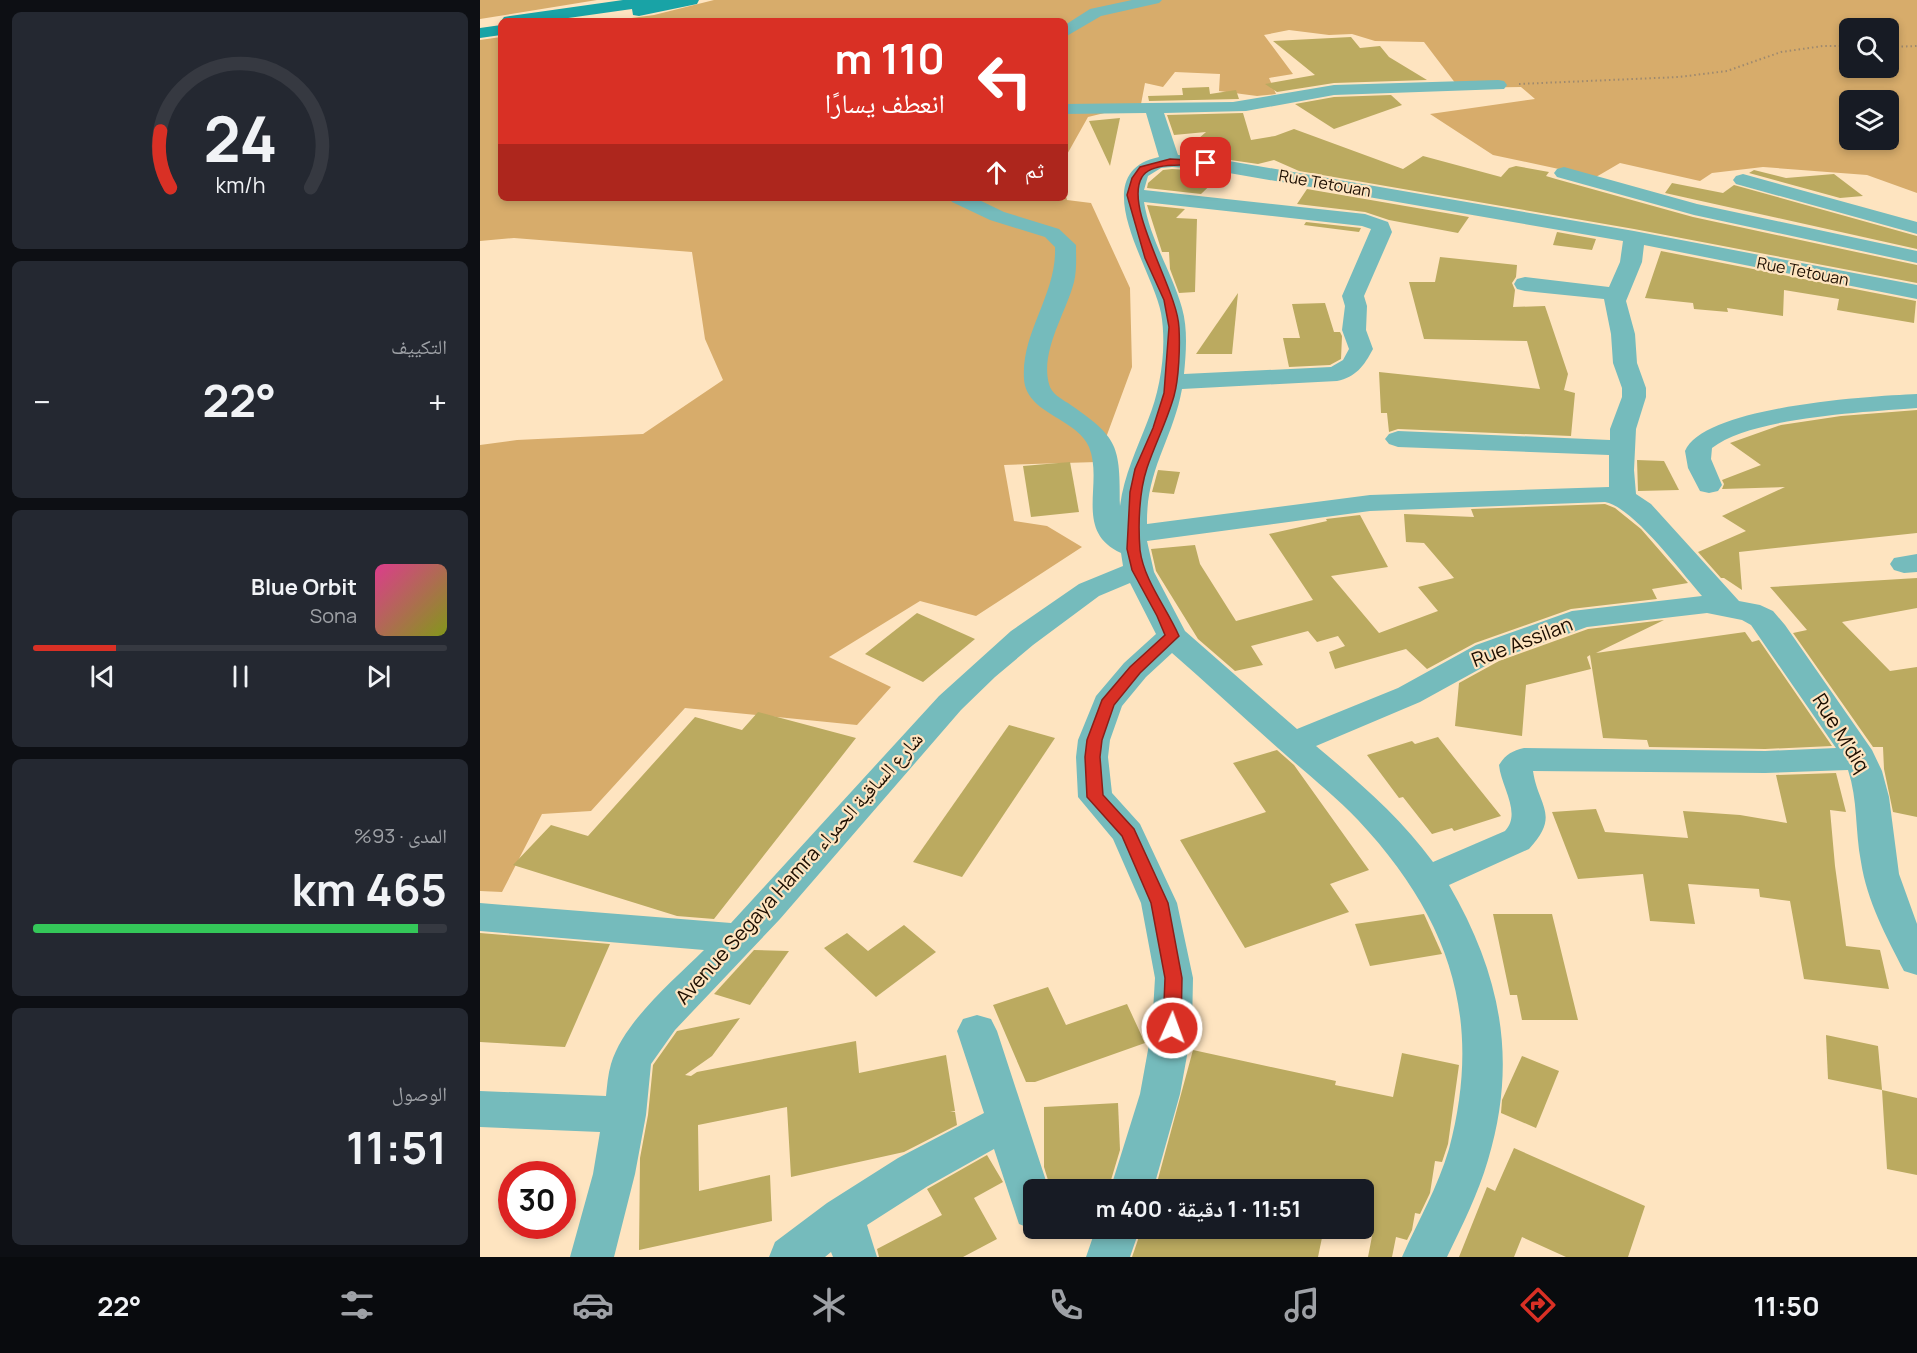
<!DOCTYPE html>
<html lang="ar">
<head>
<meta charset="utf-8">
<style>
	:root { --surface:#171b24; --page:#242831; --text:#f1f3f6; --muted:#9ea1a6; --line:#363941; --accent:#d93025 }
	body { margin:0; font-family:Manrope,"Noto Naskh Arabic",sans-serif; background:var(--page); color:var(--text); direction:rtl; height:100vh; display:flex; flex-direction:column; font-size:22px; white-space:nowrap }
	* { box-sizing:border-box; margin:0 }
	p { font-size:20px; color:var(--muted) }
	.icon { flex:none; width:33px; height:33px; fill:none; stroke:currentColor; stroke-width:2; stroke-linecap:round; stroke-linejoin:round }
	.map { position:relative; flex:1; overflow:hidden; direction:ltr }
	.side { display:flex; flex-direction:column; gap:12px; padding:12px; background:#0d0f14; width:480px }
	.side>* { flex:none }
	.hud { position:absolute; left:18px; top:18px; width:570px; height:183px; border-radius:9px; box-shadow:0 3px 9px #0003; direction:rtl; background:#d93025; color:#fff; overflow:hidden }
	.controls { position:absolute; left:1359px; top:18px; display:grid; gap:12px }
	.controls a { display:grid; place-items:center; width:60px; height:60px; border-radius:9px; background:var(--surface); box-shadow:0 3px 9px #0003; font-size:30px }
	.speed { position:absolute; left:18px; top:1161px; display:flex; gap:12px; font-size:30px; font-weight:700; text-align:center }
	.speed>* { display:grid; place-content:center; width:78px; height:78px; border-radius:50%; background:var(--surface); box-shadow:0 3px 9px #0003; line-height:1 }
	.speed .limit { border:9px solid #d22; background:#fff; color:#111 }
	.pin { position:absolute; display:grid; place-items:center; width:51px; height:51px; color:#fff; margin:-26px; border-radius:12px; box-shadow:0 3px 9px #0006 }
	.me { position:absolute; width:66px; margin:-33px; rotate:2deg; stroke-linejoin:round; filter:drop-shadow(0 0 4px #0008) }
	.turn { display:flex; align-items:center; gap:21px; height:126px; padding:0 24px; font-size:27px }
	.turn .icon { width:78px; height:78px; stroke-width:2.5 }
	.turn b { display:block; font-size:42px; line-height:51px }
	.then { display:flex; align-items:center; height:57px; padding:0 24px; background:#0003; gap:12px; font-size:22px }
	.big { font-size:45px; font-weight:700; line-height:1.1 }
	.side .widget { flex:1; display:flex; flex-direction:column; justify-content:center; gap:9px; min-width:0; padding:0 21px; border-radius:9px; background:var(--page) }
	.side .dial { align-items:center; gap:0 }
	.dial svg { height:156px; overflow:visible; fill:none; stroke:var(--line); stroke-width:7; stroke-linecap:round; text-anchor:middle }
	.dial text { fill:var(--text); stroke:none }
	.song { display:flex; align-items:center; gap:18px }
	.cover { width:72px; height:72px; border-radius:9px; background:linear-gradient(135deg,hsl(330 70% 55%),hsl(70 70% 35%)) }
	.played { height:6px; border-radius:3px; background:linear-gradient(90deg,var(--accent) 20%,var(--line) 20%) }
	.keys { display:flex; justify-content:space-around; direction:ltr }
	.heat { display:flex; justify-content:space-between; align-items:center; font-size:33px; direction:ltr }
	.charge { height:9px; border-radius:4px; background:linear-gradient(90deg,#34c759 93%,var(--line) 0) }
	.trip { position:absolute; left:543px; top:1179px; width:351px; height:60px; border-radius:9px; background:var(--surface); box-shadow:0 3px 9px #0003; font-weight:700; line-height:60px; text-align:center; direction:rtl }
	.dock { display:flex; height:96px; justify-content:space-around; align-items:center; background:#090b0e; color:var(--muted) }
	.dock .icon { width:42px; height:42px }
	.dock .selected { color:var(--accent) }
	.dock b { font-size:27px; color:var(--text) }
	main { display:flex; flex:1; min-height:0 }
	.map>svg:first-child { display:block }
	.forest { fill:#d7ac6b; fill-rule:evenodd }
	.building { fill:#bbaa60 }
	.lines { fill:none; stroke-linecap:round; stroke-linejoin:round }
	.path { stroke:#9e896e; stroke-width:2; stroke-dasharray:1.5 3; stroke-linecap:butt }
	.street { fill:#75bbbc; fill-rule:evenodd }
	.secondary { fill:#19a3a6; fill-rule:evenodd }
	.route { fill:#d93025; stroke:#8d1f18; stroke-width:1.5 }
	.labels { text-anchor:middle; stroke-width:4.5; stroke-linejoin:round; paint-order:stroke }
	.far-street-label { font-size:16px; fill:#1d0e00; stroke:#fee4c0 }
	.street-label { font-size:20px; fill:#1d0e00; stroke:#fee4c0 }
</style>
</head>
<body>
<main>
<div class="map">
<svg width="1437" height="1257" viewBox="0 0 1437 1257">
	<rect width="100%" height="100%" fill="#fee4c0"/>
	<g class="forest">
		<path d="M0,0h117l-117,19z"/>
		<path d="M234,0h1203v193l-50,-18 -104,-8 -51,6 -12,8 -80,-18 -24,14 -103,-22 -63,-41 105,-15 -14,-12 -62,1 -35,-46 -49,-1 -23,-7 -23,1 -40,-5 -25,5 29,39 -24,4 7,16 -19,2 -38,-5 1,-17 -45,-2 -12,15 -18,-4 -4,21 -53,13 -23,41v-137h-456l45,-6zM1370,28h38v40h-38zM1370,100h38v40h-38z"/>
		<path d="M21,37v161h564v-7l2,9 24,3 39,85 2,79 -35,95 -93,3 10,56 33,5 35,21 -106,69 -56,-15 -91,56 62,30 -34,38 -172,-17 -94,103 -49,3 -40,78 -22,-1v-446l37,-5 126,-6 80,-54 -18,-41 -13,-87 -178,-14 -34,3v-201z"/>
	</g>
	<g class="building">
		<path d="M871,37l9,11 20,-2 9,11 38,23 -93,3 -57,9 -12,-8 50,-9 -42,-34z"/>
		<path d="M729,87l1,7 26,-4 3,9 -90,2 -1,-5 35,-1 -1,-7z"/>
		<path d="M911,95l11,10 -68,24 -39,-25 39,-7z"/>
		<path d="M763,113l8,27 24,-4 19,-7 109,40 20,-13 78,21 8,-9 7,-2 33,6 -3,4 10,3 137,38 224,48v18l-283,-54 -335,-58 -25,-11 -16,4 -76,-11 24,-21 -32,3 -7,-20z"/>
		<path d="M640,118l-10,48 -21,-45z"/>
		<path d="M692,169l34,2 16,3 -21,20 -54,-6 1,-5 15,-13z"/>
		<path d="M1274,170l32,8 48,-4 29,22 -23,2 -91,-25z"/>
		<path d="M1192,183l51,10 11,-8 183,51v13l-252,-56z"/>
		<path d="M827,189l162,28 -11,16 -69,-13 -24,-8 -68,-8z"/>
		<path d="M667,205l38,4 -9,9 21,1 -2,73 -16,1 -9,-24 -1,-17h-7z"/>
		<path d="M826,222l55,6 -2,4 -55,-7z"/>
		<path d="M1077,232l39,7 -4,11 -39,-5z"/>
		<path d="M1181,251l255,50 -2,22 -77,-13 2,-11 -55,-9 -1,26 -56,-8 1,4 -34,-3 -1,-6 -48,-5z"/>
		<path d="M960,257l77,8 -1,12 -4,6 3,7 -2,17 32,-1 23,68 -4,16 11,3 -4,43 -173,-7 -9,3 -2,-19h-6l-2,-41 161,17 -13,-48 -103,-2 -15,-57h26z"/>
		<path d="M758,293l-6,61h-36z"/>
		<path d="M845,303l9,29h6l2,4 -1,23 -11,6 -41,2 -6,-29h17l-8,-34z"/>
		<path d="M1437,410v123l-178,19 3,38 -18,-12h-3l-23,-26 48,-21 -24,-15 63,-29 -63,2 2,-5 -2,-4 39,-15 -31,-22 51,-18 60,-9z"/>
		<path d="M1157,460l27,1 15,29 -41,1z"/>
		<path d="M590,462l9,50 -48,5 -8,-51z"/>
		<path d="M678,470l22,2 -6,22 -22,-2z"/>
		<path d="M1125,504l10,4 26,21 47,54 -36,6 5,10 -86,10 -96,34 -48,26 -21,-20 -71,20 -6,-17 16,-6 -7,-10 -21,6 -9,-11 -57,15 12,19 -28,6 -37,-32 -42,-68 -5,-22 44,-4 5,19 36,57 77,-21 -44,-66 58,-13 -1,-2 34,-4 28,52 -57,9 48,57 59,-22 -20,-24 36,-9 -30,-35 -18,-1 -2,-28 70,3 -3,-8z"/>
		<path d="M1437,578v30l-75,14 48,49 27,-4v150l-24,-5 -9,-43 -1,-22h-10l-80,-114 14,-3 -37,-43z"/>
		<path d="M437,613l58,26 -52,43 -58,-28z"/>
		<path d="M1184,620l-68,33 149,-21 7,10 7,-2 73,106 -67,3 -116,-2 -2,-7 -44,-2 -13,-83 -3,2 4,12 -65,16 -4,51 -67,-10 4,-43 40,-22 89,-32z"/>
		<path d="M278,712l98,26 -142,181 -37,-3 -164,-51 38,-40 37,11 107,-119 47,13z"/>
		<path d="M529,725l46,13 -93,139 -49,-15z"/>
		<path d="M958,737l22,28 41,51 -47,15 -2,-3 -20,6 -29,-37 -4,1 -32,-43 45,-14 3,3z"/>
		<path d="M797,750l17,15 75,105 -39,14 19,28 -104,36 -65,-108 86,-28 -33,-49z"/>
		<path d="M1356,773l10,39 -16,-2 5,56 11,80 34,4 9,39 -85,-10 -14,-78 -30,-4 -1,-8 -71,-5 7,40 -45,-3 -7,-47 -65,5 -26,-67 44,-3 9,23 83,6 -5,-27 57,4 47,8 -11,-48z"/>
		<path d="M944,914l18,40 -72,12 -15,-42z"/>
		<path d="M1013,914h59l26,106h-56l-5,-25h-7z"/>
		<path d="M424,925l32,27 -60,45 -52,-49 23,-15 21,18z"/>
		<path d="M0,933l130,11 -45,103 -85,-5z"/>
		<path d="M274,950l35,1 -39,54 -36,-11z"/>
		<path d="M568,987l18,38 61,-21 18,39 -110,39h-9l-33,-77z"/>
		<path d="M260,1018l-28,38 -27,19 6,1 6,-4 159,-31 3,32 87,-18 9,56 -5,1h5l2,13 -53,27 -113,25 -4,-70 -89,18 1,66 71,-16 2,46 -133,29 1,-92 8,-43 5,-50 24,-34z"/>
		<path d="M1346,1035l52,11 4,44 -54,-11z"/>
		<path d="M713,1050l143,31 -1,4 58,12 9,-44 57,12 -11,79 -6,18 -7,-1 -5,32 -10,21 -5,-1 -3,17 -5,10 -11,-3 -4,20h-24l6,-31 -10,-2v-34h-209z"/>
		<path d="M1042,1056l37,15 -23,57 -35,-15 1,-13z"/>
		<path d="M1402,1090l35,8v77l-30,-6z"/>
		<path d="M638,1103l2,47 -12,40h-57l-7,-23v-60z"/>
		<path d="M1034,1148l131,58 -17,51h-62l-44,-20 -8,20h-55l28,-70 8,4z"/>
		<path d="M507,1155l16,27 -29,16 23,41 -34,18h-84l-2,-8 65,-34 -15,-26z"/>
		<path d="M564,1228h49l-2,7 -47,3z"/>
		<path d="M662,1228h182l-6,29h-186z"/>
	</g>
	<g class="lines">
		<g class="path">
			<path d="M1408,47l29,-1"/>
			<path d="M1039,84l160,-7 48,-6 54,-19 42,-6h27"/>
		</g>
		<g class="street">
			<path d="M652,0h30l-3,3 -58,13 -36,21v-12l25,-16z"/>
			<path d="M1018,80l6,1 3,4 -3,4 -170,6 -88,16 -82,2 14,42 28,2 428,74 283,54v14l-273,-54 -2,17 -16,39 9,33 2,29 9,25v9l-10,32 -2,41 2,24 15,10 88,97 21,4 13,6 12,14 87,125 10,21 7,26 10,77 18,50v51l-13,-4c-18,-35 -37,-70 -43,-109 -6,-31 -3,-62 -13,-92l-83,3 -232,-2c5,35 28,44 -4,78l-80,36c52,90 69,175 39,275 -10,34 -26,66 -41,97h-45c16,-36 36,-70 47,-108 35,-131 0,-232 -91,-329 -22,-23 -47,-43 -71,-64 -39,-34 -76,-69 -115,-103l-26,24 -24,29 -12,34 -2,17 4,36 28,31 37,79 16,75 -1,50 -12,66 -27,96h-43l30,-96 12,-66 3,-50 -14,-75 -28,-64 -35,-42 -2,-40 2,-17 18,-44 28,-33 32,-29 -26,-51 -31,13 -66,49 -38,32 -34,33 -181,209 -105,111 -24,34 -5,51 -11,59 -21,83h-44l23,-83 7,-42 -120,-5v-36l126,5c1,-10 2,-22 5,-32 13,-43 62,-83 93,-114l-224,-19v-28l251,20 208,-227 72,-65 68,-47 44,-18 -2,-13c-48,-22 -17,-69 -32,-106 -12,-29 -63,-33 -65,-68 -3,-47 33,-85 31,-132l-10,-10 -55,-17 -38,-18 -3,-4h26l29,14 55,17 17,16c0,13 1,24 -2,37 -8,31 -34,69 -25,102 2,9 12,15 19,19 51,35 52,42 52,103 4,-31 17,-57 28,-86 13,-32 19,-73 13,-107 -8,-44 -78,-140 -2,-156l-13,-44 -81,1v-10l168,-2 101,-17zM692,167l34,2 417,72 -3,21 -11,25 -84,-10 -8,2 -3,5 3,5 8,2 79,8 7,35 2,29 9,25v9l-12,32v11l-212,-9 -9,3 -4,5 4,5 9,3 211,8v32l-239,8 -223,29c-1,-55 26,-85 35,-135l155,-8c19,-4 27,-15 36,-32l-7,-19 1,-24 -3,-10 28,-64 -4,-10 -23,-8 -221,-24 4,-14 13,-8zM664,202l218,24 9,3 -29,67 3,10 -3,24 7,19 -6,11 -12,7 -147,7c2,-21 4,-45 -2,-66 -10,-36 -32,-68 -38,-106zM1125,502c28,5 76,70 97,94l-130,15 -96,34 -78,43 -101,41 -112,-98 -31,-59 -7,-31 223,-30zM1227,613l35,7 9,5 85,123 -71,3 -241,-3c-12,3 -18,6 -25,17 2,22 23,48 6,66l-72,31c-33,-45 -74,-80 -117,-116l104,-44 78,-43 89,-32z"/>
			<path d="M1084,167l133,37 220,47v12l-223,-48 -137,-38 -3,-4 3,-4z"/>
			<path d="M1263,174l174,48v12l-181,-50 -3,-4 3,-4z"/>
			<path d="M1437,394v14c-50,4 -166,9 -205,40l-1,11 11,26 -4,6 -9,2 -9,-2 -12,-23 -3,-17c19,-45 186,-55 232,-57z"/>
			<path d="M1437,554v18l-13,1 -10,-3 -4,-6 4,-6z"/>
			<path d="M497,1015l14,4 6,12 52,159h-15v38h4l-4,2 -15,-6 -25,-75 -66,37 -61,39 10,32h-44l-2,-5 -6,5h-56l6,-15 52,-39 71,-45 86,-45 -27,-82 6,-12z"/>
			<path d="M616,1228h44l-10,29h-44z"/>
		</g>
		<g class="secondary">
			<path d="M143,0h76l-2,4 -58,12 -6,-1 -1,-6 -85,12h-46l3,-4 6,-1z"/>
			<path d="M21,25v10l-21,3v-10z"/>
		</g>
	</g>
	<path class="route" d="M690,159l36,2 4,2 -4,3c-17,-1 -55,-5 -64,11 -19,31 36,113 37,151 1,19 0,50 -5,68 -7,25 -19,48 -27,72 -8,24 -9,57 -7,82 4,31 27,58 39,86l-39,37 -26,32 -12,35 -2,17 3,38 31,34 34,74 14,75 -1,50 -3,5 -6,2 -7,-2 -2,-5 2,-50 -14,-75 -29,-67 -35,-39 -2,-40 2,-17 15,-40 28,-33 35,-32 -8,-19 -25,-46 -5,-21 3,-57 5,-23 18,-41 11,-35 5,-66 -5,-27 -19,-42 -18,-63 5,-17 8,-11z"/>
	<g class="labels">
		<g class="far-street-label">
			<text transform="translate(845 183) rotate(10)" y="6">Rue Tetouan</text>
			<text transform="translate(1323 271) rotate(11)" y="6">Rue Tetouan</text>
		</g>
		<g class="street-label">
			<text transform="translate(1042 642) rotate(-21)" y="7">Rue Assilan</text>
			<text transform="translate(1361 733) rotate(58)" y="7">Rue M'diq</text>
			<text transform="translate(319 868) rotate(-48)" y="7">Avenue Segaya Hamra شارع الساقية الحمراء</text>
		</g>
	</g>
</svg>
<div class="controls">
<a><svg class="icon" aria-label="search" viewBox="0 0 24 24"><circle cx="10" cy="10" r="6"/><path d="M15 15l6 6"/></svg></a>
<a><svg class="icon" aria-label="layers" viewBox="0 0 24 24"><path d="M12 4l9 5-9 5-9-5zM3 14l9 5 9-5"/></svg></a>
</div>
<div class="speed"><div class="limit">30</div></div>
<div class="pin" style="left:726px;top:163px;background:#d93025"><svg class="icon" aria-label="arrive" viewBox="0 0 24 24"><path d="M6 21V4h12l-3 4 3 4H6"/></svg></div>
<svg class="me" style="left:692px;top:1028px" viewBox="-20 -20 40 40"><circle r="17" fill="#d93025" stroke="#fff" stroke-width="3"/><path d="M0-11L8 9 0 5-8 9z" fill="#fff"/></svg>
<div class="trip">11:51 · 1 دقيقة · 400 m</div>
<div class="hud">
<div class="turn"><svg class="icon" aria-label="left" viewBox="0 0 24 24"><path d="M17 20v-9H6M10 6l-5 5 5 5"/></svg><div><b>110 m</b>انعطف يسارًا</div></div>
<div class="then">ثم<svg class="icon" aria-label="ahead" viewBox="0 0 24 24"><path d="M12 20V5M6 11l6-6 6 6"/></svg></div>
</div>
</div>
<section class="side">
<div class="widget dial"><svg viewBox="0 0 100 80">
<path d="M14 69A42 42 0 1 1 86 69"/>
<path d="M14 69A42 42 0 0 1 9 40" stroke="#d93025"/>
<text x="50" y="56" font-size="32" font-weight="700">24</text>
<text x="50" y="72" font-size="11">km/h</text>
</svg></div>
<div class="widget"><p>التكييف</p>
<div class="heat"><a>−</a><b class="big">22°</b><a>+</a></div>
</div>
<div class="widget">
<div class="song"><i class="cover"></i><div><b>Blue Orbit</b><p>Sona</p></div></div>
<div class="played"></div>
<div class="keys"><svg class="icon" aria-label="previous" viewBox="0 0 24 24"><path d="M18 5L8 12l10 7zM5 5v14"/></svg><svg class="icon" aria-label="pause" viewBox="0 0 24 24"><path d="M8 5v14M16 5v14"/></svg><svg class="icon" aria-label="next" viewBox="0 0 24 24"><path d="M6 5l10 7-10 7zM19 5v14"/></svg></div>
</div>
<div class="widget"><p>المدى · 93%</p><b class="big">465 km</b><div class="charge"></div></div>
<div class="widget"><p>الوصول</p><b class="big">11:51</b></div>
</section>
</main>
<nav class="dock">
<b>11:50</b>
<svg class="icon selected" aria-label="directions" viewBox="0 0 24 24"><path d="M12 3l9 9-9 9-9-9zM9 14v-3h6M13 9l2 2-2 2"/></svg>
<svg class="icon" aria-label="music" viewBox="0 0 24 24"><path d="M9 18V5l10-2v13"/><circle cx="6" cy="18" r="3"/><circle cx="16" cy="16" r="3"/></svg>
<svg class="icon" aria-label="phone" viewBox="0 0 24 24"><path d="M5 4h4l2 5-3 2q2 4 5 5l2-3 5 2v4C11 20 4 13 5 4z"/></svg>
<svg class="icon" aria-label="climate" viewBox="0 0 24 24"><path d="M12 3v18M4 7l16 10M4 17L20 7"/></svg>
<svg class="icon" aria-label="car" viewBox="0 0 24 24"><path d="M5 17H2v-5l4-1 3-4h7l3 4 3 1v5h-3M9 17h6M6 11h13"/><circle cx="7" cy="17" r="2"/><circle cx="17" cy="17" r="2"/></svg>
<svg class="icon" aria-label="filters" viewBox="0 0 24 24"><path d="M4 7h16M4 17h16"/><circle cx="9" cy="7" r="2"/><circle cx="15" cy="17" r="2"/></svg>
<b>22°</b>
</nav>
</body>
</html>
